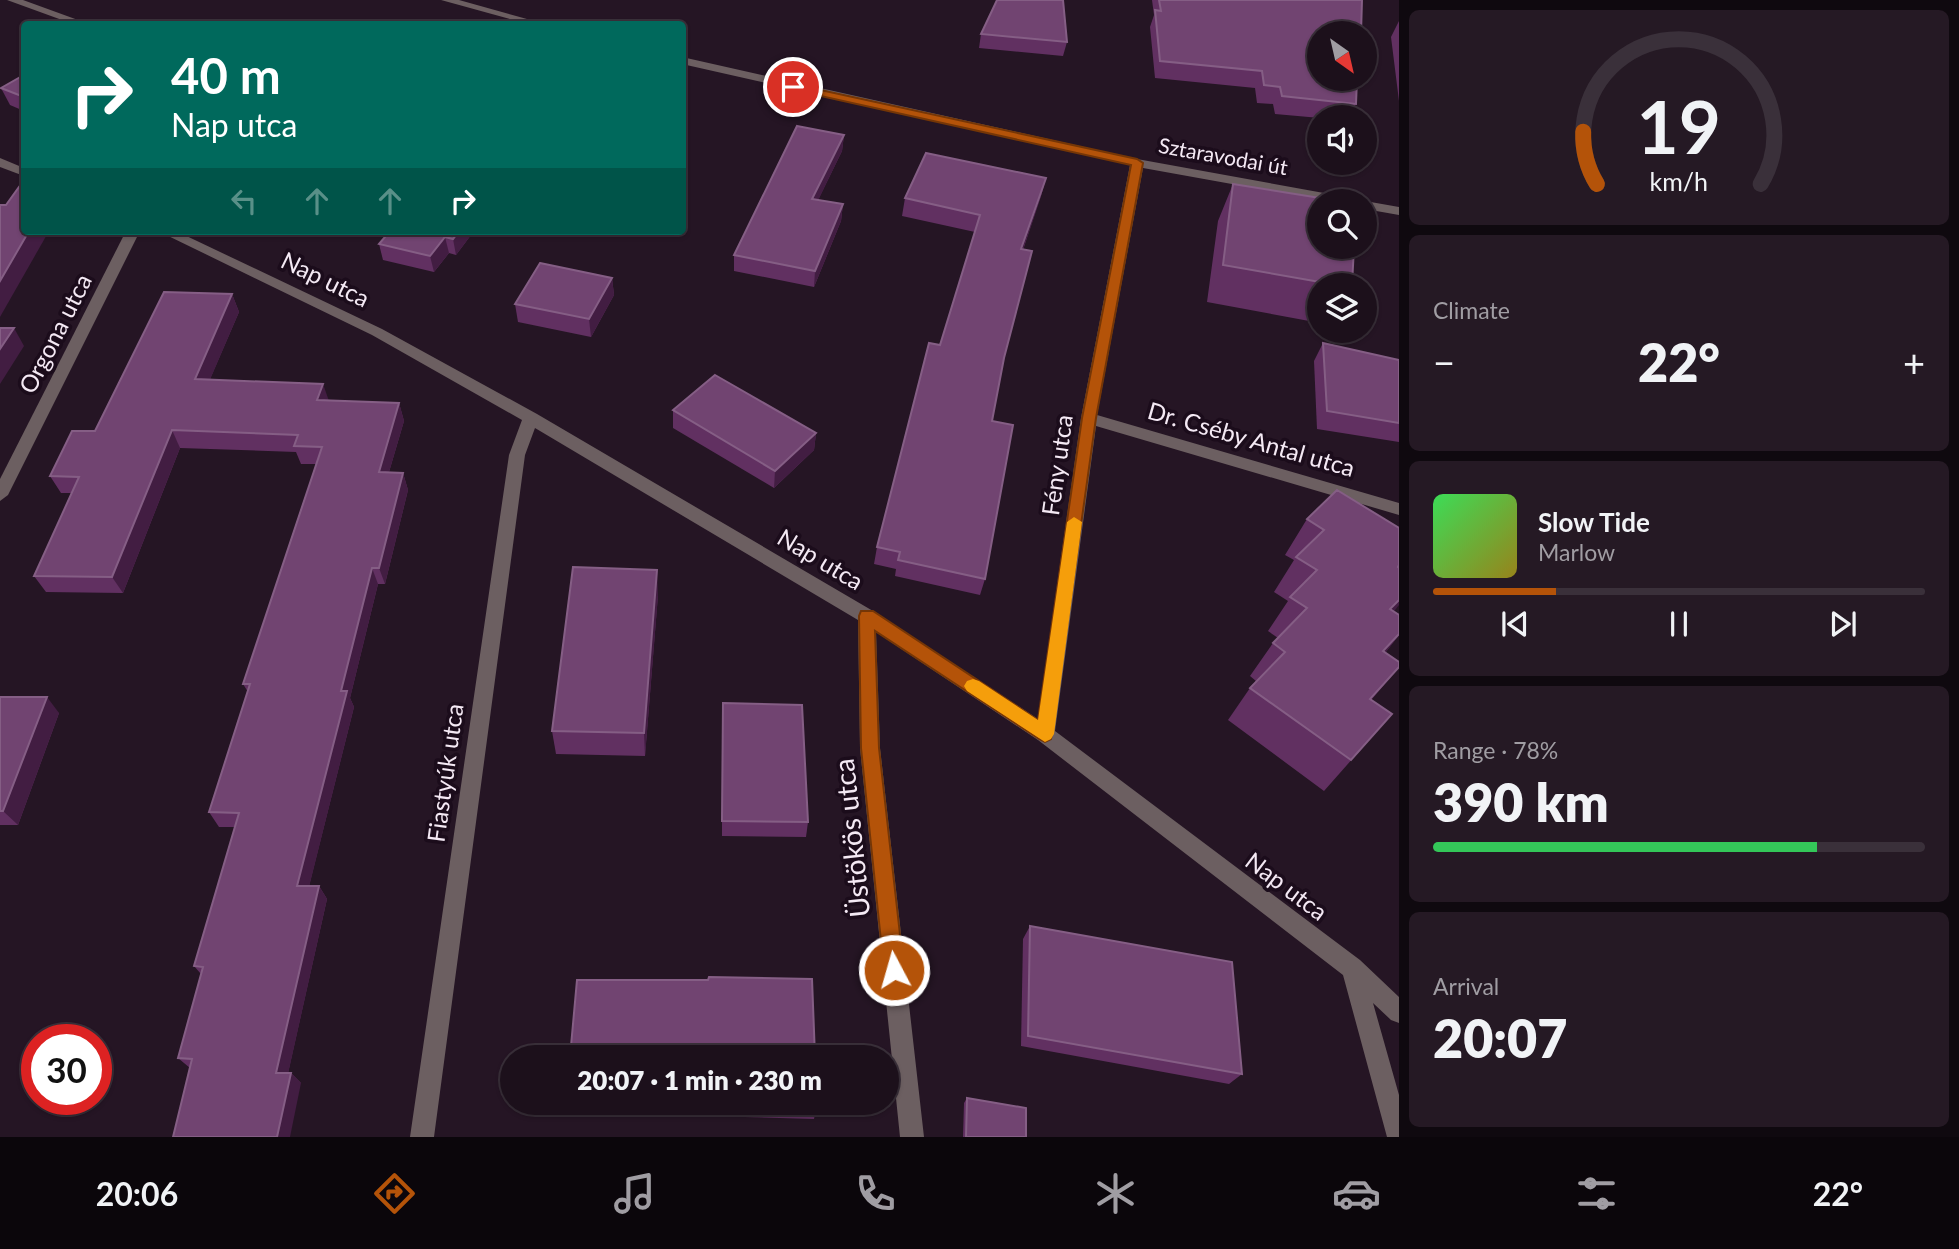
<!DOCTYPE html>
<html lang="en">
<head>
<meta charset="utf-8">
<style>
	:root { --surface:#1c101b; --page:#251924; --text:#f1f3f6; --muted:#a09da3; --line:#3a303a; --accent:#b45309 }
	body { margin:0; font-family:Lato,sans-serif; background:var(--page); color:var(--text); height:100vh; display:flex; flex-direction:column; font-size:26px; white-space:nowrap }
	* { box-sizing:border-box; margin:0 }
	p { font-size:23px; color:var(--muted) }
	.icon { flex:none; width:38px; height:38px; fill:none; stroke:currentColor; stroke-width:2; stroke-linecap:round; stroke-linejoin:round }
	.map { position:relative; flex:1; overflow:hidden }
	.details { display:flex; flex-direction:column; gap:10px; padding:10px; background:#0f090f; width:560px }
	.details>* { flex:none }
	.top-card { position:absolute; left:21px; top:21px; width:665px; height:214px; border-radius:7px; box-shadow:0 2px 5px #0004,0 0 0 2px var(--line); background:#00695c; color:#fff; overflow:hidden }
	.needle { width:46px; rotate:146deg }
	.controls { position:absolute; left:1307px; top:21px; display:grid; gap:14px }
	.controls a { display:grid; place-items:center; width:70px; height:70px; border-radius:50%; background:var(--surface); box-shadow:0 2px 5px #0004,0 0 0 2px var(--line); font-size:35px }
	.speed { position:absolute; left:21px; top:1024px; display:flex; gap:14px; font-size:35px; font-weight:700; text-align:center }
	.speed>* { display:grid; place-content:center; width:91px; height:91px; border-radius:50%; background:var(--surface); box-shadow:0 2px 5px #0004,0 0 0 2px var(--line); line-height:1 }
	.speed .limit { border:10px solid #d22; background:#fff; color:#111 }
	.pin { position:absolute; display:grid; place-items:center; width:60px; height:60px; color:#fff; margin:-30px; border:4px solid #fff; border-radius:50%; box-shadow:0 2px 7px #0007 }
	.me { position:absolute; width:77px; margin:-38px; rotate:354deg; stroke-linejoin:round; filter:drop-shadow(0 0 5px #0008) }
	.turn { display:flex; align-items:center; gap:24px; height:147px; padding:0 35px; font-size:32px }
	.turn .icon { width:91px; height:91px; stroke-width:2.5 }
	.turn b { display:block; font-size:49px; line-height:60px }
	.lanes { display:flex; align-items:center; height:66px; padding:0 35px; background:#0003; justify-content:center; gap:35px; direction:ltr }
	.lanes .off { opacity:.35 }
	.big { font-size:52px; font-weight:800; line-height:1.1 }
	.details .widget { flex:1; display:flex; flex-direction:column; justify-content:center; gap:10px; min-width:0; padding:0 24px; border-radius:10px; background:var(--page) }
	.details .dial { align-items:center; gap:0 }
	.dial svg { height:182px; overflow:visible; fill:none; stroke:var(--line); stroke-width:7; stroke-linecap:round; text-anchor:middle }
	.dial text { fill:var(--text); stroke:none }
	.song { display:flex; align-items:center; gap:21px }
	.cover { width:84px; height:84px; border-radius:10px; background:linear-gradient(135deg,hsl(130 70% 55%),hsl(50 70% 35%)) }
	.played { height:7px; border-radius:4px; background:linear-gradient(90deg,var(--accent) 25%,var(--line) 25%) }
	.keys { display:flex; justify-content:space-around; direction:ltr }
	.heat { display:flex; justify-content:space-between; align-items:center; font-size:38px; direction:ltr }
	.charge { height:10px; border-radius:5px; background:linear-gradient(90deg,#34c759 78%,var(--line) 0) }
	.trip { position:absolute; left:500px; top:1045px; width:399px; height:70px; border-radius:35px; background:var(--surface); box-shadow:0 2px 5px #0004,0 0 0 2px var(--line); font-weight:800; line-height:70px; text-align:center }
	.tabs { display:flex; height:112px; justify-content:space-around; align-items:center; background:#0b060b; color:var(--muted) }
	.tabs .icon { width:49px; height:49px }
	.tabs .current { color:var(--accent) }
	.tabs b { font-size:32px; color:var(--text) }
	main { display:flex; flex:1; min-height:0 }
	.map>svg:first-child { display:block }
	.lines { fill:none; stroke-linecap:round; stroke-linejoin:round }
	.minor { fill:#6c5f61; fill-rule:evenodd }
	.wall { fill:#613061 }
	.shaded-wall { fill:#421d42 }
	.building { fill:#714471; stroke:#855e85; stroke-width:2 }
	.route { fill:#b45309; stroke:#753606; stroke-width:2 }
	.slow { fill:#f59e0b }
	.labels { text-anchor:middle; stroke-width:7; stroke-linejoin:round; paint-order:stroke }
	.far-street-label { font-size:21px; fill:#f4e9f4; stroke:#1b0c1b }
	.street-label { font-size:24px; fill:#f4e9f4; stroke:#1b0c1b }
	.near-street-label { font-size:28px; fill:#f4e9f4; stroke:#1b0c1b }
</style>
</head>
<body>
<main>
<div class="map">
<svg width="1399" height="1137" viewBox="0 0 1399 1137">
	<rect width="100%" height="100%" fill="#251524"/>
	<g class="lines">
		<g class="minor">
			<path d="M7,0h16l66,24h-16z"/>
			<path d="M441,0h18l86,24h-17z"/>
			<path d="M682,57l455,102 209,38 7,4h-27l-183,-33 -46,247 302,88v12l-303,-89 -41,305 305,229 39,37v26l-8,-3 -18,-17 26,92v42h-12l-44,-162 -305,-235 -162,-108 4,116 44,389h-24l-40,-389 -2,-128 -323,-192 -10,27 -91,682h-24l99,-682 13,-35 -150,-85 -214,-104h18l206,98 155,85 336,197 165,108 43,-301 49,-253 -448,-101z"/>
			<path d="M0,158l24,10v8l-24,-9z"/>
			<path d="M1364,201h1l34,6v8l-34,-6z"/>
			<path d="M126,231h14l-132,264 -8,6v-22z"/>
		</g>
	</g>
	<g class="wall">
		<path d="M1152,0h210l-6,104 -7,13h-29v1l-45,-4 -2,-10 -16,-1 -2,-15 -100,-10 -5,-51 4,-12z"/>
		<path d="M1399,21v80l-8,-64z"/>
		<path d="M981,34l86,8 -4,14 -84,-8z"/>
		<path d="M24,75v36l-14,-6 -9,-17z"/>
		<path d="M844,135l-2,16 -24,49 25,4 -2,17 -27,66 -80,-16v-16z"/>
		<path d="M1046,178l-5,18 -18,54 -19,108 -12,63 -7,158 -5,16 -85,-19 1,-7 -22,-5 3,-17 98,-315 -73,-16 3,-18z"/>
		<path d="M1233,184l119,101h-32v38l-113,-21 11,-81z"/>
		<path d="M386,231h88l-18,24 -7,-2 -15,19 -51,-12 -4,-16 10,-12z"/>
		<path d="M612,278l2,17 -23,42 -73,-15 -3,-18z"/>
		<path d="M232,294l7,18 -29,67 119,22 70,2 5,18 -15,51 14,1 5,17 -23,94h-7l-28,114 4,9 -45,179h10l8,13 -39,174h3l10,10 -111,-15 -12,-10 23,-84 -7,-8 41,-139h-16l-10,-15 39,-120 -5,-8 73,-220h-15l-5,-12 -116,-4 -57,145 -77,-1 -12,-16 38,-83h-11l-11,-17z"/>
		<path d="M1323,343l76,17v82l-82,-13 -3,-68z"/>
		<path d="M673,410l143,23 -2,17 -40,38 -101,-60z"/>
		<path d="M1337,490l57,122 5,3v20l-14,18 -14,47 21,14 -68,77 -96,-71 22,-32 6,-7 -6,-5 23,-33 5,-5 -10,-7 20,-30 -14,-9 20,-32 -9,-5 22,-36z"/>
		<path d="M658,595l-13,161 -89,-2 -4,-23z"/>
		<path d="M0,697l59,16 -41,112h-18z"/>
		<path d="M722,719l86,103 -2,15 -84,-1z"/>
		<path d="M1030,926l212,148 -13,10 -208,-38 2,-107z"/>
		<path d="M967,1098l59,39h-63l1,-34z"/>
		<path d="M549,1102h267v8l-2,9 -109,-3 1,-10z"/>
	</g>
	<g class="shaded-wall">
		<path d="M844,135l-2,16 -31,64 1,-16z"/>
		<path d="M1046,178l-5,18 -24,71 4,-18z"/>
		<path d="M843,204l-2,17 -27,66 1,-16z"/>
		<path d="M29,231h20l-49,86v-36z"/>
		<path d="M459,231h15l-18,24 -3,-16z"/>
		<path d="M445,237l4,16 -15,19 -4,-16z"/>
		<path d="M612,278l2,17 -23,42 -2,-18z"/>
		<path d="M232,294l7,18 -36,84 -8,-17z"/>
		<path d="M14,328l10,18 -24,38v-35z"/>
		<path d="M323,384l6,17 -12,-1z"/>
		<path d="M399,403l5,18 -20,68 -5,-17z"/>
		<path d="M172,430l8,18 -57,145 -11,-16z"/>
		<path d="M816,433l-2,17 -40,38 1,-17z"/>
		<path d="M403,473l5,17 -23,94 -6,-16z"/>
		<path d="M372,568l6,16 -28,114 4,9 -48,192 -9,-13 44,-195z"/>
		<path d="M657,570l1,25 -13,161 -1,-23z"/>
		<path d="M1399,600v5l-8,10 -1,-6z"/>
		<path d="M1399,634v1l-16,21v-5z"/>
		<path d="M1399,667l-25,30 -31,34 27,-32z"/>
		<path d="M47,697l12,16 -41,112 -15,-14z"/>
		<path d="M319,886l8,13 -41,184 -10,-10z"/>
		<path d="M291,1073l10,10 -11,54h-13z"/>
	</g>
	<g class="building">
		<path d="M997,0h66l4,42 -86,-8z"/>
		<path d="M1159,0h203l-1,33h-41v46h37l-1,25 -74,-8 -2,-9 -16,-2 -2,-14 -102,-10 -5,-51 6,1z"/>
		<path d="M24,75v22l-23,-9z"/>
		<path d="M797,126l47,9 -32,64 31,5 -28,67 -81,-16z"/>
		<path d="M926,153l120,25 -25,71 11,2 -28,107 -12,63 21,4 -28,154 -87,-19 2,-8 -23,-5 52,-204 11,2 40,-130 -75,-17z"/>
		<path d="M1233,184l106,17h-19v46h34l-2,38h-15l-114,-20z"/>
		<path d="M19,187l5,4v40h5l-29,50v-76h6z"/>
		<path d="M390,231h69l-6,8 -8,-2 -15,19 -51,-12z"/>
		<path d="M540,263l72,15 -23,41 -74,-15z"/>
		<path d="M164,292l68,2 -37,85 128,5 -6,16 82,3 -20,69 24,1 -24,95h-7l-31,123h6l-50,195h22l-43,187h15l-14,64h-104l19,-78 -14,-1 25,-91 -9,-1 45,-153 -30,-1 41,-128h-7l79,-237 -28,-1 4,-11 -126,-5 -60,147 -78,-1 45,-99 -29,-1 22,-45h23z"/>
		<path d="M0,328h14l-14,21z"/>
		<path d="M1323,343l76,17v63l-72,-12z"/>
		<path d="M715,375l101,58 -41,38 -102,-61z"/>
		<path d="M1337,490l62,38v37l-1,2 1,1v32l-9,9 9,6v19l-16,17 16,11v5l-29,32 22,15 -41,46 -101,-72 35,-36 -12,-9 34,-35 -17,-11 27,-27 -21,-13 28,-27 -17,-11z"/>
		<path d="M573,567l84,3 -13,163 -92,-2z"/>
		<path d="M0,697h47l-44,114h-3z"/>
		<path d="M723,703l79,2 6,117 -86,-1z"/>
		<path d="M1030,926l202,36 10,112 -214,-38z"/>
		<path d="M709,977l103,2 3,78h-266l1,-12 21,1 6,-66h131z"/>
		<path d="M967,1098l59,10v29h-60z"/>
		<path d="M706,1102h110v8l-111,-3z"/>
	</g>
	<path class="route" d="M793,84l344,75 6,4 -47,255 -45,321 -6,3 -6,-3 -164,-108 4,117 25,222 -3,7 -7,3 -7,-3 -3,-7 -23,-222 -2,-132 2,-5h12l165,109 44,-302 49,-253 -342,-76 -1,-2z"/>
	<path class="slow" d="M1074,517l8,5 -28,212 -3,5 -6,3 -78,-51 -3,-5 3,-5 6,-2 6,2 59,39 29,-198z"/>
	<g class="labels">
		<g class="far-street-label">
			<text transform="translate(1223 157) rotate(10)" y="7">Sztaravodai út</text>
		</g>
		<g class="street-label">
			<text transform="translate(325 280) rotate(26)" y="8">Nap utca</text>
			<text transform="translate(56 334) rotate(-63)" y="8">Orgona utca</text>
			<text transform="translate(1251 440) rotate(16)" y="8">Dr. Cséby Antal utca</text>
			<text transform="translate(1058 465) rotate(-82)" y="8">Fény utca</text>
			<text transform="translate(820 560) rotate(31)" y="8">Nap utca</text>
			<text transform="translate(446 773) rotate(-82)" y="8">Fiastyúk utca</text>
			<text transform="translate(1286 887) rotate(37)" y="8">Nap utca</text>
		</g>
		<g class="near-street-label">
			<text transform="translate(852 838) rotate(-96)" y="10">Üstökös utca</text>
		</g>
	</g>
</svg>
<div class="controls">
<a><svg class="needle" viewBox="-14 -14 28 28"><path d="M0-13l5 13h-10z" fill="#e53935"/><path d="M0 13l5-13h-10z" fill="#a09da3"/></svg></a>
<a><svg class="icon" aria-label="sound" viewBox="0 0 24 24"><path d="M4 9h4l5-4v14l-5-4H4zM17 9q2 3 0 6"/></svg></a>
<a><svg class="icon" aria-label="search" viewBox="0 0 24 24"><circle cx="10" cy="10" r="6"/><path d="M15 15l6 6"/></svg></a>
<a><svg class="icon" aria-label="layers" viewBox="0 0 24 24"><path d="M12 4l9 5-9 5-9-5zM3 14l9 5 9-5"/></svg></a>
</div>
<div class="speed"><div class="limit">30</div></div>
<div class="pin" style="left:793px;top:87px;background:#d93025"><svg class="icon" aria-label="arrive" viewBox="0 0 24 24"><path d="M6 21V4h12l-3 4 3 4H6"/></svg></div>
<svg class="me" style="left:894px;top:970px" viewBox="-20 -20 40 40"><circle r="17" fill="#b45309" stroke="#fff" stroke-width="3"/><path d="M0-11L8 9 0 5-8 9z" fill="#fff"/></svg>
<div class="trip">20:07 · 1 min · 230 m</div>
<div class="top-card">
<div class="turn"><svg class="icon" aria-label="right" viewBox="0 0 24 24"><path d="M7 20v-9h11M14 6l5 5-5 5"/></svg><div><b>40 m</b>Nap utca</div></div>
<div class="lanes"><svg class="icon off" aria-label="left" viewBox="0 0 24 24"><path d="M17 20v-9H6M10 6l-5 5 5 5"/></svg><svg class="icon off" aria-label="ahead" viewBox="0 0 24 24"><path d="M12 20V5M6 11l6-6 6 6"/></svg><svg class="icon off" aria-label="ahead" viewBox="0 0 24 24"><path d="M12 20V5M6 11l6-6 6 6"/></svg><svg class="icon" aria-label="right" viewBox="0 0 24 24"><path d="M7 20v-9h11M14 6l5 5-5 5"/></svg></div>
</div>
</div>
<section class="details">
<div class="widget dial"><svg viewBox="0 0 100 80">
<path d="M14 69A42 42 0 1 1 86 69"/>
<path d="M14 69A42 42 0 0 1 8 46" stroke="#b45309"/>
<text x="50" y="56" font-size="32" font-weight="700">19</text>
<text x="50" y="72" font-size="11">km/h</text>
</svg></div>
<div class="widget"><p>Climate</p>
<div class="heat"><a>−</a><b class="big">22°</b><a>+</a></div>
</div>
<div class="widget">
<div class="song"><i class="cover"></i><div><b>Slow Tide</b><p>Marlow</p></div></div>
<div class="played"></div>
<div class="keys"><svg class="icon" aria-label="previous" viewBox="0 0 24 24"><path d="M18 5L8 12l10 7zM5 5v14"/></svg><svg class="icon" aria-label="pause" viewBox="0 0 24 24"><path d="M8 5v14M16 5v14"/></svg><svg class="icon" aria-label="next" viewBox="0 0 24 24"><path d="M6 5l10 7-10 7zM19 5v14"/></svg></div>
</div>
<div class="widget"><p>Range · 78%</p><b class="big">390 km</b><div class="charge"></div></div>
<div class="widget"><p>Arrival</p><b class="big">20:07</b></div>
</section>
</main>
<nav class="tabs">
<b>20:06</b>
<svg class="icon current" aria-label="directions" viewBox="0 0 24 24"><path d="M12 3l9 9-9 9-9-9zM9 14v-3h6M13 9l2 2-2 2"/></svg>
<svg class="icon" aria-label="music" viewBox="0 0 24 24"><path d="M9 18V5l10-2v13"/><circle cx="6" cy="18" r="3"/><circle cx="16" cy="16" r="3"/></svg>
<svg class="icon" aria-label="phone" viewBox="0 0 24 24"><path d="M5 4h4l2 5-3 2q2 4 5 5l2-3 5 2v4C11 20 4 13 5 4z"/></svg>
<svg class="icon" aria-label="climate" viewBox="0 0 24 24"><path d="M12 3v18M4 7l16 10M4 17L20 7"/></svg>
<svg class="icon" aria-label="car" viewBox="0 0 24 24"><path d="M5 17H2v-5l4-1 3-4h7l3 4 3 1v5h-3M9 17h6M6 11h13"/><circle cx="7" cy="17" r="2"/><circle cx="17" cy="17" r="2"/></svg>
<svg class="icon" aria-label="filters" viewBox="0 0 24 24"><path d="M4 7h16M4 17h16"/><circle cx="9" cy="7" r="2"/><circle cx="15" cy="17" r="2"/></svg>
<b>22°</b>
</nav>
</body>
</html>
